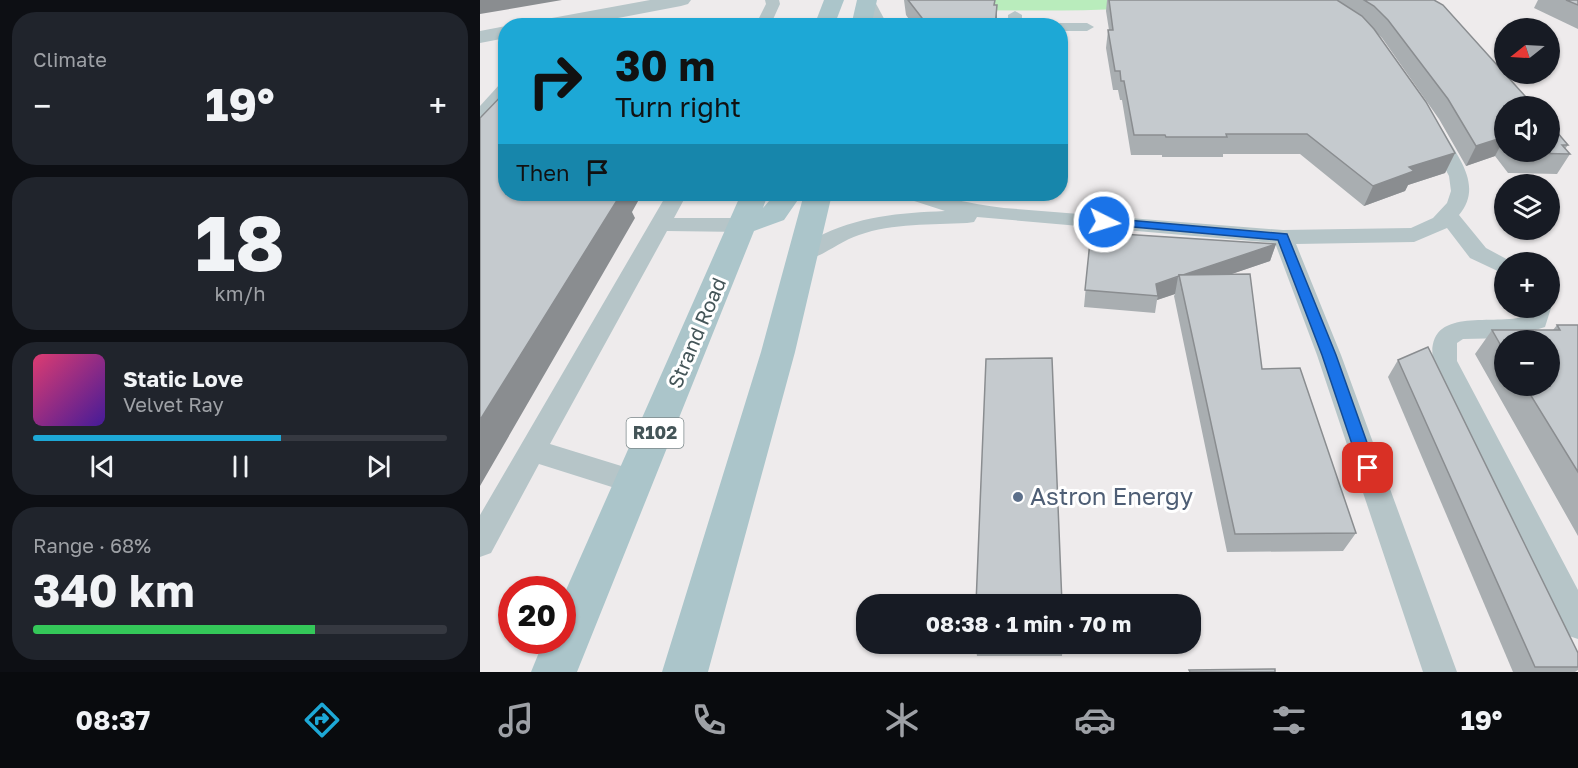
<!DOCTYPE html>
<html lang="en">
<head>
<meta charset="utf-8">
<style>
	:root { --surface:#171b24; --page:#20242c; --text:#f1f3f6; --muted:#9ea1a6; --line:#363941; --accent:#1da8d6 }
	body { margin:0; font-family:"Golos Text",sans-serif; background:var(--page); color:var(--text); height:100vh; display:flex; flex-direction:column; font-size:22px; white-space:nowrap }
	* { box-sizing:border-box; margin:0 }
	p { font-size:20px; color:var(--muted) }
	.icon { flex:none; width:33px; height:33px; fill:none; stroke:currentColor; stroke-width:2; stroke-linecap:round; stroke-linejoin:round }
	.map { position:relative; flex:1; overflow:hidden }
	.drawer { display:flex; flex-direction:column; gap:12px; padding:12px; background:#0d0f14; width:480px }
	.drawer>* { flex:none }
	.top-card { position:absolute; left:18px; top:18px; width:570px; height:183px; border-radius:24px; box-shadow:0 2px 4px #0004; background:#1da8d6; color:#111; overflow:hidden }
	.needle { width:39px; rotate:252deg }
	.buttons { position:absolute; left:1014px; top:18px; display:grid; gap:12px }
	.buttons a { display:grid; place-items:center; width:66px; height:66px; border-radius:50%; background:var(--surface); box-shadow:0 2px 4px #0004; font-size:30px }
	.speed { position:absolute; left:18px; top:576px; display:flex; gap:12px; font-size:30px; font-weight:700; text-align:center }
	.speed>* { display:grid; place-content:center; width:78px; height:78px; border-radius:50%; background:var(--surface); box-shadow:0 2px 4px #0004; line-height:1 }
	.speed .limit { border:9px solid #d22; background:#fff; color:#111 }
	.pin { position:absolute; display:grid; place-items:center; width:51px; height:51px; color:#fff; margin:-26px; border-radius:12px; box-shadow:0 3px 9px #0006 }
	.me { position:absolute; width:66px; margin:-33px; rotate:95deg; stroke-linejoin:round; filter:drop-shadow(0 0 4px #0008) }
	.turn { display:flex; align-items:center; gap:21px; height:126px; padding:0 18px; font-size:27px }
	.turn .icon { width:78px; height:78px; stroke-width:2.5 }
	.turn b { display:block; font-size:42px; line-height:51px }
	.then { display:flex; align-items:center; height:57px; padding:0 18px; background:#0003; gap:12px; font-size:22px }
	.big { font-size:45px; font-weight:700; line-height:1.1 }
	.drawer .card { flex:1; display:flex; flex-direction:column; justify-content:center; gap:9px; min-width:0; padding:0 21px; border-radius:24px; background:var(--page) }
	.drawer .dial { align-items:center; gap:0 }
	.dial b { font-size:78px; line-height:1 }
	.song { display:flex; align-items:center; gap:18px }
	.cover { width:72px; height:72px; border-radius:9px; background:linear-gradient(135deg,hsl(340 70% 55%),hsl(260 70% 35%)) }
	.played { height:6px; border-radius:3px; background:linear-gradient(90deg,var(--accent) 60%,var(--line) 60%) }
	.keys { display:flex; justify-content:space-around; direction:ltr }
	.heat { display:flex; justify-content:space-between; align-items:center; font-size:33px; direction:ltr }
	.charge { height:9px; border-radius:4px; background:linear-gradient(90deg,#34c759 68%,var(--line) 0) }
	.trip { position:absolute; left:376px; top:594px; width:345px; height:60px; border-radius:24px; background:var(--surface); box-shadow:0 2px 4px #0004; font-weight:700; line-height:60px; text-align:center }
	.tab-bar { display:flex; height:96px; justify-content:space-around; align-items:center; background:#090b0e; color:var(--muted) }
	.tab-bar .icon { width:42px; height:42px }
	.tab-bar .selected { color:var(--accent) }
	.tab-bar b { font-size:27px; color:var(--text) }
	main { display:flex; flex:1; min-height:0 }
	.map>svg:first-child { display:block }
	.green { fill:#b9ecbc }
	.lines { fill:none; stroke-linecap:round; stroke-linejoin:round }
	.service { fill:#b6c5c8; fill-rule:evenodd }
	.minor { fill:#b6c5c8; fill-rule:evenodd }
	.primary { fill:#abc5ca; fill-rule:evenodd }
	.wall { fill:#a9aeb1; fill-rule:evenodd }
	.shaded-wall { fill:#8a8d90 }
	.building { fill:#c5cace; stroke:#8a8d90; stroke-width:1.5 }
	.route { fill:#1a73e8; stroke:#114b97; stroke-width:1.5 }
	.service-dot { fill:#5c6f8a; stroke:#fff; stroke-width:2 }
	.labels { text-anchor:middle; stroke-width:6; stroke-linejoin:round; paint-order:stroke }
	.shield { fill:#fff; stroke:#7c888a; stroke-width:1.5 }
	.shield-label { font-size:18px; font-weight:bold; fill:#445558 }
	.street-label { font-size:20px; fill:#445558; stroke:#fff }
	.near-service-label { font-size:24px; fill:#4e5e75; stroke:#fff; text-anchor:start }
</style>
</head>
<body>
<main>
<section class="drawer">
<div class="card"><p>Climate</p>
<div class="heat"><a>−</a><b class="big">19°</b><a>+</a></div>
</div>
<div class="card dial"><b>18</b><p>km/h</p></div>
<div class="card">
<div class="song"><i class="cover"></i><div><b>Static Love</b><p>Velvet Ray</p></div></div>
<div class="played"></div>
<div class="keys"><svg class="icon" aria-label="previous" viewBox="0 0 24 24"><path d="M18 5L8 12l10 7zM5 5v14"/></svg><svg class="icon" aria-label="pause" viewBox="0 0 24 24"><path d="M8 5v14M16 5v14"/></svg><svg class="icon" aria-label="next" viewBox="0 0 24 24"><path d="M6 5l10 7-10 7zM19 5v14"/></svg></div>
</div>
<div class="card"><p>Range · 68%</p><b class="big">340 km</b><div class="charge"></div></div>
</section>
<div class="map">
<svg width="1098" height="672" viewBox="0 0 1098 672">
	<rect width="100%" height="100%" fill="#eeebec"/>
	<path class="green" d="M454,0h280c-90,14 -183,10 -274,10z"/>
	<g class="lines">
		<g class="service">
			<path d="M285,0h14l1,4 -10,22h-15l11,-22z"/>
			<path d="M380,0h14l14,26h-15z"/>
			<path d="M535,11l7,4v11h-14v-11z"/>
			<path d="M580,23h27l7,4 -7,4h-27v-5h-6z"/>
			<path d="M26,82v16l-20,22 -6,1v-15l20,-22z"/>
			<path d="M955,127l6,1 3,4c15,27 39,54 15,83l27,33 26,14h-8v12l-34,-16 -23,-30 -33,14 -118,2 45,111 116,317h-34l-106,-317 -42,-112 -298,-26 -3,5 -7,1c-35,2 -74,0 -108,12 -19,6 -35,21 -55,26l-8,-2 -3,-5c5,-8 15,-12 23,-16 41,-22 84,-25 129,-27l-40,-13 -3,-4c35,0 67,10 102,14l279,22 128,-2 22,-10 14,-15 4,-12 -2,-15 -23,-44 3,-4z"/>
			<path d="M187,194h20l-13,24h69l7,2 3,5 -3,5 -7,2 -76,-1 -117,213 94,29 4,9 -4,9 -10,3 -95,-30 -48,89 -11,4v-42z"/>
			<path d="M1070,306l1,2 -6,19 -36,11 -46,1 -6,4v18l121,229v49l-12,-4 -133,-274c-8,-57 59,-34 93,-45l2,-8z"/>
		</g>
		<g class="minor">
			<path d="M170,0h41l-3,4 -7,2 -105,20h-45l3,-4 7,-2z"/>
			<path d="M26,26v12l-26,5v-12z"/>
		</g>
		<g class="primary">
			<path d="M344,0h20l-10,26h-20z"/>
			<path d="M377,0h20l-6,26h-20z"/>
			<path d="M261,194h27l-5,14 12,-14h27l-18,26 -30,11 -177,441h-46l13,-32h18v-41z"/>
			<path d="M324,194h28l-37,158 -87,320h-46l99,-320z"/>
		</g>
	</g>
	<g class="wall">
		<path d="M424,0h91v5h2v21h-83l-8,-11z"/>
		<path d="M627,0h327l70,106v46h46v-28l18,21 -3,4 5,5 -13,20 -49,-1 -13,-17 -29,10 -27,-47 -57,-81 -5,-5 78,120 -10,20 -37,12 -3,6 -41,15 -64,-52h-77v3h-61v-2h-31l-9,-55h-2l-2,-10h-5l-7,-42 2,-18h1l-3,-19z"/>
		<path d="M1058,0h40v29l-44,-21z"/>
		<path d="M611,232l185,12 -6,17 -39,13 31,95 94,164 -13,18 -116,1 -53,-256 1,-2 -18,6 -2,13 -71,-6z"/>
		<path d="M1077,325h21v211l-103,-182 17,-24h61zM1024,340l46,46h-46z"/>
		<path d="M918,360l180,293v17l-3,2h-62l-125,-295z"/>
		<path d="M495,644h88l-1,12h-85z"/>
	</g>
	<g class="shaded-wall">
		<path d="M0,0h82l-82,14z"/>
		<path d="M517,5v21h-2z"/>
		<path d="M1024,137v2l-9,17 -29,10 10,-20z"/>
		<path d="M975,153l-10,20 -37,12 -3,6 -41,15 9,-20 36,-19z"/>
		<path d="M135,194h27l-10,18 3,6 -155,268v-66z"/>
		<path d="M796,244l-6,17 -88,30 -3,-15z"/>
		<path d="M698,277l-3,17 -18,6 1,-4 -2,-12z"/>
	</g>
	<g class="building">
		<path d="M428,0h87l-1,5h3l-2,21h-75l2,-8z"/>
		<path d="M629,0h228l25,16 12,13 52,73 29,51 -46,14 5,4 -41,15 -66,-52h-81l1,3h-61l-1,-2h-31l-10,-54h-3l-1,-10h-5l-7,-41h5z"/>
		<path d="M884,0h70l9,5 91,101h-30v31l-28,9 -28,-47 -60,-79 -14,-14z"/>
		<path d="M1086,0h12v5z"/>
		<path d="M26,91v103h115l-141,226v-302z"/>
		<path d="M1070,124l18,21h-6l8,9 -50,-1 -2,-1h32z"/>
		<path d="M611,232l185,12 -93,31h-4v1l-23,8 2,12 -73,-6z"/>
		<path d="M770,274l12,95 38,-1 56,165 -121,1 -56,-259z"/>
		<path d="M1077,325h21v147l-53,-86h25v-46h-46v11l-12,-21h68z"/>
		<path d="M948,347l150,306v14h-43l-137,-307z"/>
		<path d="M572,358l10,246h-86l10,-245z"/>
		<path d="M795,669v3h-85l-1,-2z"/>
	</g>
	<path class="route" d="M624,218l183,16 49,121 40,113 -2,5 -6,2 -5,-2 -3,-5 -38,-113 -44,-115 -178,-16v-5z"/>
	<circle class="service-dot" cx="538" cy="497" r="6"/>
	<g class="labels">
		<rect class="shield" x="146.5" y="418" width="57" height="30" rx="4.5"/>
		<g class="shield-label">
			<text x="175" y="439">R102</text>
		</g>
		<g class="street-label">
			<text transform="translate(217 333) rotate(-67)" y="7">Strand Road</text>
		</g>
		<g class="near-service-label">
			<text x="550" y="505">Astron Energy</text>
		</g>
	</g>
</svg>
<div class="buttons">
<a><svg class="needle" viewBox="-14 -14 28 28"><path d="M0-13l5 13h-10z" fill="#e53935"/><path d="M0 13l5-13h-10z" fill="#9ea1a6"/></svg></a>
<a><svg class="icon" aria-label="sound" viewBox="0 0 24 24"><path d="M4 9h4l5-4v14l-5-4H4zM17 9q2 3 0 6"/></svg></a>
<a><svg class="icon" aria-label="layers" viewBox="0 0 24 24"><path d="M12 4l9 5-9 5-9-5zM3 14l9 5 9-5"/></svg></a>
<a>+</a>
<a>−</a>
</div>
<div class="speed"><div class="limit">20</div></div>
<div class="pin" style="left:888px;top:468px;background:#d93025"><svg class="icon" aria-label="arrive" viewBox="0 0 24 24"><path d="M6 21V4h12l-3 4 3 4H6"/></svg></div>
<svg class="me" style="left:624px;top:222px" viewBox="-20 -20 40 40"><circle r="17" fill="#1a73e8" stroke="#fff" stroke-width="3"/><path d="M0-11L8 9 0 5-8 9z" fill="#fff"/></svg>
<div class="trip">08:38 · 1 min · 70 m</div>
<div class="top-card">
<div class="turn"><svg class="icon" aria-label="right" viewBox="0 0 24 24"><path d="M7 20v-9h11M14 6l5 5-5 5"/></svg><div><b>30 m</b>Turn right</div></div>
<div class="then">Then<svg class="icon" aria-label="arrive" viewBox="0 0 24 24"><path d="M6 21V4h12l-3 4 3 4H6"/></svg></div>
</div>
</div>
</main>
<nav class="tab-bar">
<b>08:37</b>
<svg class="icon selected" aria-label="directions" viewBox="0 0 24 24"><path d="M12 3l9 9-9 9-9-9zM9 14v-3h6M13 9l2 2-2 2"/></svg>
<svg class="icon" aria-label="music" viewBox="0 0 24 24"><path d="M9 18V5l10-2v13"/><circle cx="6" cy="18" r="3"/><circle cx="16" cy="16" r="3"/></svg>
<svg class="icon" aria-label="phone" viewBox="0 0 24 24"><path d="M5 4h4l2 5-3 2q2 4 5 5l2-3 5 2v4C11 20 4 13 5 4z"/></svg>
<svg class="icon" aria-label="climate" viewBox="0 0 24 24"><path d="M12 3v18M4 7l16 10M4 17L20 7"/></svg>
<svg class="icon" aria-label="car" viewBox="0 0 24 24"><path d="M5 17H2v-5l4-1 3-4h7l3 4 3 1v5h-3M9 17h6M6 11h13"/><circle cx="7" cy="17" r="2"/><circle cx="17" cy="17" r="2"/></svg>
<svg class="icon" aria-label="filters" viewBox="0 0 24 24"><path d="M4 7h16M4 17h16"/><circle cx="9" cy="7" r="2"/><circle cx="15" cy="17" r="2"/></svg>
<b>19°</b>
</nav>
</body>
</html>
